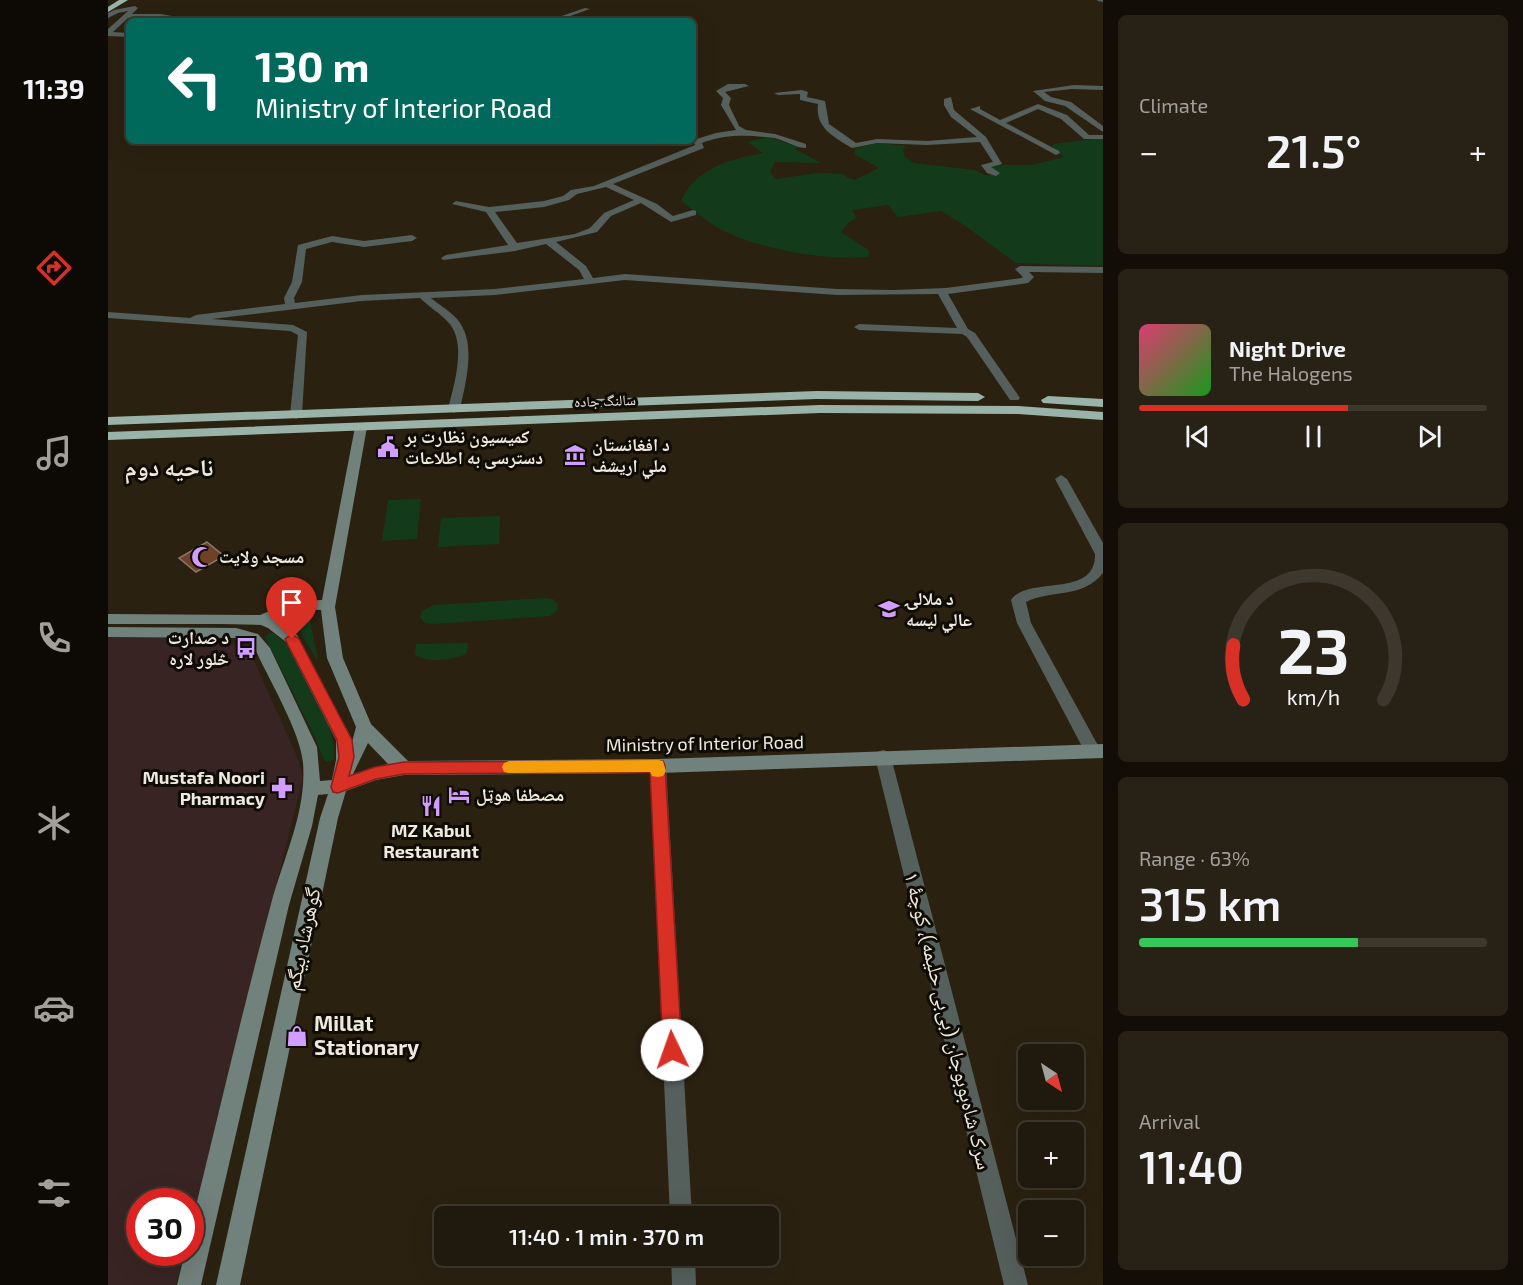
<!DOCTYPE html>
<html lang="en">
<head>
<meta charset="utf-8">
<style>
	:root { --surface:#20190d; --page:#282216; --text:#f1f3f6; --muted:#a2a09d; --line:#3d382e; --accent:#d93025 }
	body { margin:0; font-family:"Exo 2","Noto Naskh Arabic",sans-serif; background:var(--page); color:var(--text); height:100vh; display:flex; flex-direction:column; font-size:22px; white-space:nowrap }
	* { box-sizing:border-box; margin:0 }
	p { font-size:20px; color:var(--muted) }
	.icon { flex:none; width:33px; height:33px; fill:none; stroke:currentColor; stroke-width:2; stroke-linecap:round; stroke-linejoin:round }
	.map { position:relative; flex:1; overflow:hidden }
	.drawer { display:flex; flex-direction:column; gap:15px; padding:15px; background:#120e07; width:420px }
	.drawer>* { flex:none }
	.hud { position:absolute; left:18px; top:18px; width:570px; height:126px; border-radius:9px; box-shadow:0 6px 24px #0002,0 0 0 2px var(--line); background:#00695c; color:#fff; overflow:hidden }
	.needle { width:39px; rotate:144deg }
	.buttons { position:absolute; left:910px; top:1044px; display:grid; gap:12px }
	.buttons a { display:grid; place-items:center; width:66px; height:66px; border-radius:9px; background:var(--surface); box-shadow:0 6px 24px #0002,0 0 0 2px var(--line); font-size:30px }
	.speed { position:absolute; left:18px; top:1188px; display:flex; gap:12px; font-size:30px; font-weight:700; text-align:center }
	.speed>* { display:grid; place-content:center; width:78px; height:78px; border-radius:50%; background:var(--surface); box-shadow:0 6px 24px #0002,0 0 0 2px var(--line); line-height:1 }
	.speed .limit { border:9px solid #d22; background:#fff; color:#111 }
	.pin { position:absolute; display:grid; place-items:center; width:51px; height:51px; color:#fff; margin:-62px -26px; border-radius:50% 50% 50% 0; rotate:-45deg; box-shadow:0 0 6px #0007 }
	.pin .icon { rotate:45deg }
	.me { position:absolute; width:66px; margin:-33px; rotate:357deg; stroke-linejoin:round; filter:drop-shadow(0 0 4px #0008) }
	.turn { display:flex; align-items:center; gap:21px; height:126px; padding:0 30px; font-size:27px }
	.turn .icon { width:78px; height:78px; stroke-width:2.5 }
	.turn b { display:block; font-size:42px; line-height:51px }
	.big { font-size:45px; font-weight:600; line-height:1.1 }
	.drawer .card { flex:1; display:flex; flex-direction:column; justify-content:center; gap:9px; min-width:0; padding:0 21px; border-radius:9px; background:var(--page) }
	.drawer .dial { align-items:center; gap:0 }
	.dial svg { height:156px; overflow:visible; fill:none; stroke:var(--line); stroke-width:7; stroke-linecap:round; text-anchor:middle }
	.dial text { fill:var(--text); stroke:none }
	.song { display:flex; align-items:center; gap:18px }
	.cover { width:72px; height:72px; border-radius:9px; background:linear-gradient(135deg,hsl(340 70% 55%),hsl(120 70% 35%)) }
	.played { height:6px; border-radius:3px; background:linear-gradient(90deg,var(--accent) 60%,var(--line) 60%) }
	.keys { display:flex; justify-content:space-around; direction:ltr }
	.heat { display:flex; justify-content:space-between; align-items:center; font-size:33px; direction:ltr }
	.charge { height:9px; border-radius:4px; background:linear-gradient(90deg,#34c759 63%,var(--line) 0) }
	.trip { position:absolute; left:326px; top:1206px; width:345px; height:60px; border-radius:9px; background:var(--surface); box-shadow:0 6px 24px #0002,0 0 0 2px var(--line); font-weight:600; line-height:60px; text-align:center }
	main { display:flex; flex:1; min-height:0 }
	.tabs { display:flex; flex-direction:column; width:108px; justify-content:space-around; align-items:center; background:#0d0a05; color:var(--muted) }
	.tabs .icon { width:42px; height:42px }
	.tabs .selected { color:var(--accent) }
	.tabs b { font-size:27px; color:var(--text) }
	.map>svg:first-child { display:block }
	.commercial { fill:#382423 }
	.green { fill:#133b1b }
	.building { fill:#6f4227; stroke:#8b766b; stroke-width:1.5 }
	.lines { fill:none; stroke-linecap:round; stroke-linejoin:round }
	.street { fill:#555f5b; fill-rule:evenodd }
	.secondary { fill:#71817b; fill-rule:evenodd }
	.highway { fill:#9ab3a9; fill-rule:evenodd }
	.route { fill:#d93025; stroke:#8d1f18; stroke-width:1.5 }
	.slow { fill:#f59e0b }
	.labels { text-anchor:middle; stroke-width:6; stroke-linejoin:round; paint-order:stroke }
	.far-street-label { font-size:15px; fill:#efe9de; stroke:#0f0c05 }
	.poi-label { font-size:18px; font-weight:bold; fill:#efe9de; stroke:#0f0c05; text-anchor:start }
	.street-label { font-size:18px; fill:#efe9de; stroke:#0f0c05 }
	.near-street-label { font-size:21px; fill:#efe9de; stroke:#0f0c05 }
	.near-poi-label { font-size:21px; font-weight:bold; fill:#efe9de; stroke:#0f0c05; text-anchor:start }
	.district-label { font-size:24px; font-weight:bold; fill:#efe9de; stroke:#0f0c05 }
</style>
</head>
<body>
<main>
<nav class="tabs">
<b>11:39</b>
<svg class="icon selected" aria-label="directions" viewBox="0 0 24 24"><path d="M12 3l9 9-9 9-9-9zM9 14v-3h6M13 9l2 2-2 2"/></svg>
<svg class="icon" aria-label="music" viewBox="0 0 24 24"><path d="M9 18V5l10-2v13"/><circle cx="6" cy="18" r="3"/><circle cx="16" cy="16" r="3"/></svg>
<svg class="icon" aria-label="phone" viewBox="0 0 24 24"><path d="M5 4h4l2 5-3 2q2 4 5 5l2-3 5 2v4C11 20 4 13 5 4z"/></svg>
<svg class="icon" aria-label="climate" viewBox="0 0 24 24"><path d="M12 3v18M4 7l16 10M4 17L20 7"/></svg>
<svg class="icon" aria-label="car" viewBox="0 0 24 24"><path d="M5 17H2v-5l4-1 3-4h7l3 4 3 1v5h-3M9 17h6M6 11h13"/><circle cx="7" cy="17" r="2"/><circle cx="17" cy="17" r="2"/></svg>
<svg class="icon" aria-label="filters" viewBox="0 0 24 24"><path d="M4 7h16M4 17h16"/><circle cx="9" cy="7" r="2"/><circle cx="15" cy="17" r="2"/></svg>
</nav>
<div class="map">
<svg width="995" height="1285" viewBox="0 0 995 1285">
	<rect width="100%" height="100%" fill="#2a2111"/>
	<path class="commercial" d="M0,637h96l26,5 21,12 48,107 4,17 -112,448 -1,-24h-50v50l44,1 -8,32h-68z"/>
	<g class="green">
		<path d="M660,137l31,10 -4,2 26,14 -46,-1 -5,10 6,7 41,-6 27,1 2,3 9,3 24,-12 -25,-14 2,-6 22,-5 28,3 -3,4 2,7 9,6 61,7 9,5 11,-1 -7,-7 3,-2h41l32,-8 -11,-9v-4l50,-6v128l-87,-3 -52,-38 -23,-14 -43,6 -10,-12 -36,5 5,8 -8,4 -8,10 26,17 3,4 -3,4c-41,4 -108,-8 -145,-27 -14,-7 -28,-20 -41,-29 14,-33 50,-42 82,-48l-16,-11z"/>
		<path d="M313,499l-4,40 -35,2 6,-41z"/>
		<path d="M392,516l-1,28 -61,3 3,-29z"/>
		<path d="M436,598l9,1 5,6 -1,6 -7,5 -116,8 -9,-1 -5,-6 2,-6 12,-6z"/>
		<path d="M198,610l3,4 9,48 -24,-41 6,-9z"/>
		<path d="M162,633h3l12,9c16,31 53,82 49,117l-6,3 -4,-2 -10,-25 -49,-98z"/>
		<path d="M360,643l-1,10c-10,7 -43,11 -52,1l1,-10z"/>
	</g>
	<path class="building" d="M99,542l17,14 -28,16 -17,-14z"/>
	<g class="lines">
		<g class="street">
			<path d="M989,0h6v2l-5,-1z"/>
			<path d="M27,6l3,2 -6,6h29l37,7 -70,-3 -15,14 16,1v4l-21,-1v-7l20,-18 -10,2 -10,5v-5l6,-3z"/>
			<path d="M477,8l5,1 -34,12h-9z"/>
			<path d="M620,84h17l4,2 -24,6 6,6 -2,7 10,21 7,4 29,4 31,10v4c-11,0 -21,-8 -32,-10 -25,-3 -48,-4 -72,5l2,5 -91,36 44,20 16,12 20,-6 3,1v4l-25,7 -30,-19 -30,13 -14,16 -41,10 30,24 7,12 32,-4 212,15 56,1 53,-2 75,-10 2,-1 -8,-8 5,-3 83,1v6l-74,-1 5,5 -6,6 -80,11 20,35 7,4 45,65 -2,2h-8l-43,-63 -5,-3 -103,-4 -5,-3 5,-3 98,4 -19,-34 -101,1 -212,-15 -130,15 -64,3c8,7 18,12 26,21 20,23 9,62 3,90l-6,4 -6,-4c6,-24 19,-65 1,-86 -9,-10 -20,-16 -29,-25l-58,3 -150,18 81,6 14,7 -5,83 -6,4 -6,-4 8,-80 -8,-4 -182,-13v-6l82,6 6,-3 89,-11 -1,-6 8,-16 6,-37 34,-9 32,5 48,-6 5,3 -5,3 -48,6 -32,-5 -26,7 -4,33 -8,16 1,5 67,-8 133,-6 89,-10 -5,-9 -33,-26 -31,7 -72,9 -2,-2 5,-3 62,-10 -22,-33 -34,-8 4,-3 33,6 55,-6 19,-5 8,-6 23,-4 101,-41 -2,-5 23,-7 20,-3 -15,-25 2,-7 -7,-7zM498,187l28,13 -30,13 -14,15 -15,6 -58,9 -22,-31 49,-5 25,-7 8,-6z"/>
			<path d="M966,85l29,1v4l-31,-1 -28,3 7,5 20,5 32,24v6l-38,-26 -20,-5 -12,-10z"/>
			<path d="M694,90l6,2 -1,5 18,4 4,23 27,19 21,-4 50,2 50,-4 -26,-20 -7,-12v-6l7,-2 3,13 32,27 16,27 -11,3 9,6 -4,3 -9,-3 -6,-8 12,-3 -13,-20 -53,3 -50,-2 -25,5c-18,-11 -37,-20 -34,-44l-18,-4v-6l-22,1 -4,-2z"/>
			<path d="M930,104l29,11 22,20h14v4h-19l-23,-20 -23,-10 -32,14 53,28 1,2 -4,2 -86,-46 10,-3v3l20,11z"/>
			<path d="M953,475l6,4 36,64v30c-21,26 -51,16 -77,29l5,21 70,128 -2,5 -6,2 -6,-2 -70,-133 -6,-23c17,-25 85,-1 84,-46l-40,-75z"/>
			<path d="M775,750l6,2 2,5 137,528h-24l-129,-528 2,-5z"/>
			<path d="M550,759l6,2 2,5 26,450h-22l-20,-450 2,-5z"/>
			<path d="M563,1256h24l1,29h-24z"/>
		</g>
		<path class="secondary" d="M253,423l6,4 -32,180 8,51 28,66 37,37 250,-2 445,-15v14l-445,15 -254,2 -28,5 -30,11 -8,27 -98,467h-24l104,-467 8,-24 -10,1 -6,31 -23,79 -88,380h-24l8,-33h5v-22c27,-109 52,-218 81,-326 12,-45 36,-93 32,-141 -3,-32 -33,-81 -47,-112l-8,-9 -12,-4 -128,-1v-10l128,1 22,6 12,14 47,99 3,34 12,-1 4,-20v-20l-50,-98 -18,-14 -7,-3 -39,-1h-114v-10l152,1 34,-14 28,-1 33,-173zM194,609l19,1 6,48 29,69 -4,15 -55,-107 -22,-16zM260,743l20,21 -35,10z"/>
		<g class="highway">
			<path d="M11,0h9l-20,12v-5z"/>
			<path d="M709,391l161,2 7,4 -7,4 -161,-2 -709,26v-8z"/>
			<path d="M940,396l55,3v8l-60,-4 -2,-3z"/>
			<path d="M712,405l198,1 85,6v8l-85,-6 -198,-1 -712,27v-8z"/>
		</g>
	</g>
	<path class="route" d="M184,634l7,5 53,101 2,17 -5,19 26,-9 29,-5 259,-1 2,5 17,284 -3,7 -7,3 -6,-3 -3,-7 -13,-278 -246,2 -28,5 -38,14 -5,-1 -2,-5 8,-30 -2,-17 -52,-101z"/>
	<path class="slow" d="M550,760l5,1 3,10 -3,5 -5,1 -6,-1 -2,-4 -141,1 -5,-1 -2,-5 2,-4 5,-2z"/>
	<defs>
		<symbol id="civic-bare" viewBox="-9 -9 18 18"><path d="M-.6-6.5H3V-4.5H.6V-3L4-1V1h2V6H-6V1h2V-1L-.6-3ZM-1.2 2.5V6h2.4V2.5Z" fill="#d19dfe" stroke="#0f0c05" stroke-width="2.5" paint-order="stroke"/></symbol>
		<symbol id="museum-bare" viewBox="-9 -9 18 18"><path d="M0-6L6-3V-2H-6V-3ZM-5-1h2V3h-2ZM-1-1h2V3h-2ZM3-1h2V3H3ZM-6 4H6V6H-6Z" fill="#d19dfe" stroke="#0f0c05" stroke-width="2.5" paint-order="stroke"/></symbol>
		<symbol id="mosque-bare" viewBox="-9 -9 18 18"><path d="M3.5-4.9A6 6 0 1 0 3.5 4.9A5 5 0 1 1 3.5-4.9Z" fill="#d19dfe" stroke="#0f0c05" stroke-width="2.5" paint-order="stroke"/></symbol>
		<symbol id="school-bare" viewBox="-9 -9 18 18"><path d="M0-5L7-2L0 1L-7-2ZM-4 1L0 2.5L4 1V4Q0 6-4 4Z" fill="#d19dfe" stroke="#0f0c05" stroke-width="2.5" paint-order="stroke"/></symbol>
		<symbol id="bus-bare" viewBox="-9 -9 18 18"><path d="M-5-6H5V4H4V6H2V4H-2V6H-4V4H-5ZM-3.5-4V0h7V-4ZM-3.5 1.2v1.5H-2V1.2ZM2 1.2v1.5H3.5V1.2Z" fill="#d19dfe" stroke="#0f0c05" stroke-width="2.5" paint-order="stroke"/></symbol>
		<symbol id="pharmacy-bare" viewBox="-9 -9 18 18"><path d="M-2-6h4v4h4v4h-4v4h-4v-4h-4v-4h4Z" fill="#d19dfe" stroke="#0f0c05" stroke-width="2.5" paint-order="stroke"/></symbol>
		<symbol id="hotel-bare" viewBox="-9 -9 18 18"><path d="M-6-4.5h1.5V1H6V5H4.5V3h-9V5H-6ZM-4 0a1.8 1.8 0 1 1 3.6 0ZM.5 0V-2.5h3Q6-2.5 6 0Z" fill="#d19dfe" stroke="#0f0c05" stroke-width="2.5" paint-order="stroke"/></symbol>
		<symbol id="restaurant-bare" viewBox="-9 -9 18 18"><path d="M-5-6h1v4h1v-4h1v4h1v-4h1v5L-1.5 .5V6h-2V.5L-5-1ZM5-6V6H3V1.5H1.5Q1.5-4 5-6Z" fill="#d19dfe" stroke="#0f0c05" stroke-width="2.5" paint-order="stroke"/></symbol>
		<symbol id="shop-bare" viewBox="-9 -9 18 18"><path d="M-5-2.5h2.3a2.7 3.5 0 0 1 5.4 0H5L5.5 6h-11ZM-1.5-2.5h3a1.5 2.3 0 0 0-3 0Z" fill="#d19dfe" stroke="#0f0c05" stroke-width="2.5" paint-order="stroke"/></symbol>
	</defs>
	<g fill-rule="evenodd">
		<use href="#civic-bare" x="265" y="432" width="30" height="30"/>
		<use href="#museum-bare" x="452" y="440" width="30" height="30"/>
		<use href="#mosque-bare" x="79" y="542" width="30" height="30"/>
		<use href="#school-bare" x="766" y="594" width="30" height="30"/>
		<use href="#bus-bare" x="123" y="633" width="30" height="30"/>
		<use href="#pharmacy-bare" x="159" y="773" width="30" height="30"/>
		<use href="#hotel-bare" x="336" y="780" width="30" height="30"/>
		<use href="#restaurant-bare" x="308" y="791" width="30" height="30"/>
		<use href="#shop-bare" x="174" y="1021" width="30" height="30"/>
	</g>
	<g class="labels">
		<g class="far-street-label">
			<text transform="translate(497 401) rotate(-2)" y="5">سالنگ جاده</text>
		</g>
		<g class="poi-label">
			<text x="297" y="443">کمیسیون نظارت بر<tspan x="297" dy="21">دسترسی به اطلاعات</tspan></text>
			<text x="484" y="451">د افغانستان<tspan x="484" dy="21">ملي اریشف</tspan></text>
			<text x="111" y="563">مسجد ولایت</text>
			<text x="798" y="605">د ملالۍ<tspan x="798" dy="21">عالي لیسه</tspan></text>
			<text x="121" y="644" text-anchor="end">د صدارت<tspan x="121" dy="21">څلور لاره</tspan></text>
			<text x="157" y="784" text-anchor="end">Mustafa Noori<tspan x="157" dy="21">Pharmacy</tspan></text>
			<text x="368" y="801">مصطفا هوټل</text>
			<text x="323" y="837" text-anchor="middle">MZ Kabul<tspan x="323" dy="21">Restaurant</tspan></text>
		</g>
		<g class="street-label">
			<text transform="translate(597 744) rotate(-1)" y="6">Ministry of Interior Road</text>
		</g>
		<g class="near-street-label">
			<text transform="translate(195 939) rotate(-78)" y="7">گوهرشاد بیگم</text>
			<text transform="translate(840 1021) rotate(76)" y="7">سرک شاه‌بوبوجان (بی‌بی حلیمه)، کوچۀ ۱</text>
		</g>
		<g class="near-poi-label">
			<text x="206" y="1031">Millat<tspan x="206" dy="24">Stationary</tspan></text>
		</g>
		<g class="district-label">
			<text x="61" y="476">ناحیه دوم</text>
		</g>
	</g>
</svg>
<div class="buttons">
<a><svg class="needle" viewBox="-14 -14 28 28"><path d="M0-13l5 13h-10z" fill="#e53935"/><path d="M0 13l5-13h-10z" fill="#a2a09d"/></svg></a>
<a>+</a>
<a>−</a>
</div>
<div class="speed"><div class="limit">30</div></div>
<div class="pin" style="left:184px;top:639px;background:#d93025"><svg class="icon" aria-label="arrive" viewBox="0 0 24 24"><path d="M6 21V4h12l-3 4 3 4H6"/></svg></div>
<svg class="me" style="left:564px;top:1050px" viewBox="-20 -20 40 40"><circle r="19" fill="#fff"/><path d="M0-13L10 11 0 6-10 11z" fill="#d93025"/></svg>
<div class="trip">11:40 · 1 min · 370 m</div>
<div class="hud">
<div class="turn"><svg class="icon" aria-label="left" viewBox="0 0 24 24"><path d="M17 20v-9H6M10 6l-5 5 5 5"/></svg><div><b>130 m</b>Ministry of Interior Road</div></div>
</div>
</div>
<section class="drawer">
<div class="card"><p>Climate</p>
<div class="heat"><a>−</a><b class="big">21.5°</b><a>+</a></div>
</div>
<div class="card">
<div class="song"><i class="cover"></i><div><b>Night Drive</b><p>The Halogens</p></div></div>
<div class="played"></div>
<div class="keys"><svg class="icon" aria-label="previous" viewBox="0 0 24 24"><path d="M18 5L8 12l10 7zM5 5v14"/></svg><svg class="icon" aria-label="pause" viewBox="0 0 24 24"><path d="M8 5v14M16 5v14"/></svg><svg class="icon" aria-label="next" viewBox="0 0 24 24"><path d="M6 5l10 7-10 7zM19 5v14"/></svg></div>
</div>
<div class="card dial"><svg viewBox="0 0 100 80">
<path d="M14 69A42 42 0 1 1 86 69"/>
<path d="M14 69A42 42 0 0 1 9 41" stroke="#d93025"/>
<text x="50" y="56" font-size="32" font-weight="700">23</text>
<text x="50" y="72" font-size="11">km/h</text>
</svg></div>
<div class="card"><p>Range · 63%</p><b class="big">315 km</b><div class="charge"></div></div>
<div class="card"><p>Arrival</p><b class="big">11:40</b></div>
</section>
</main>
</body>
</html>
